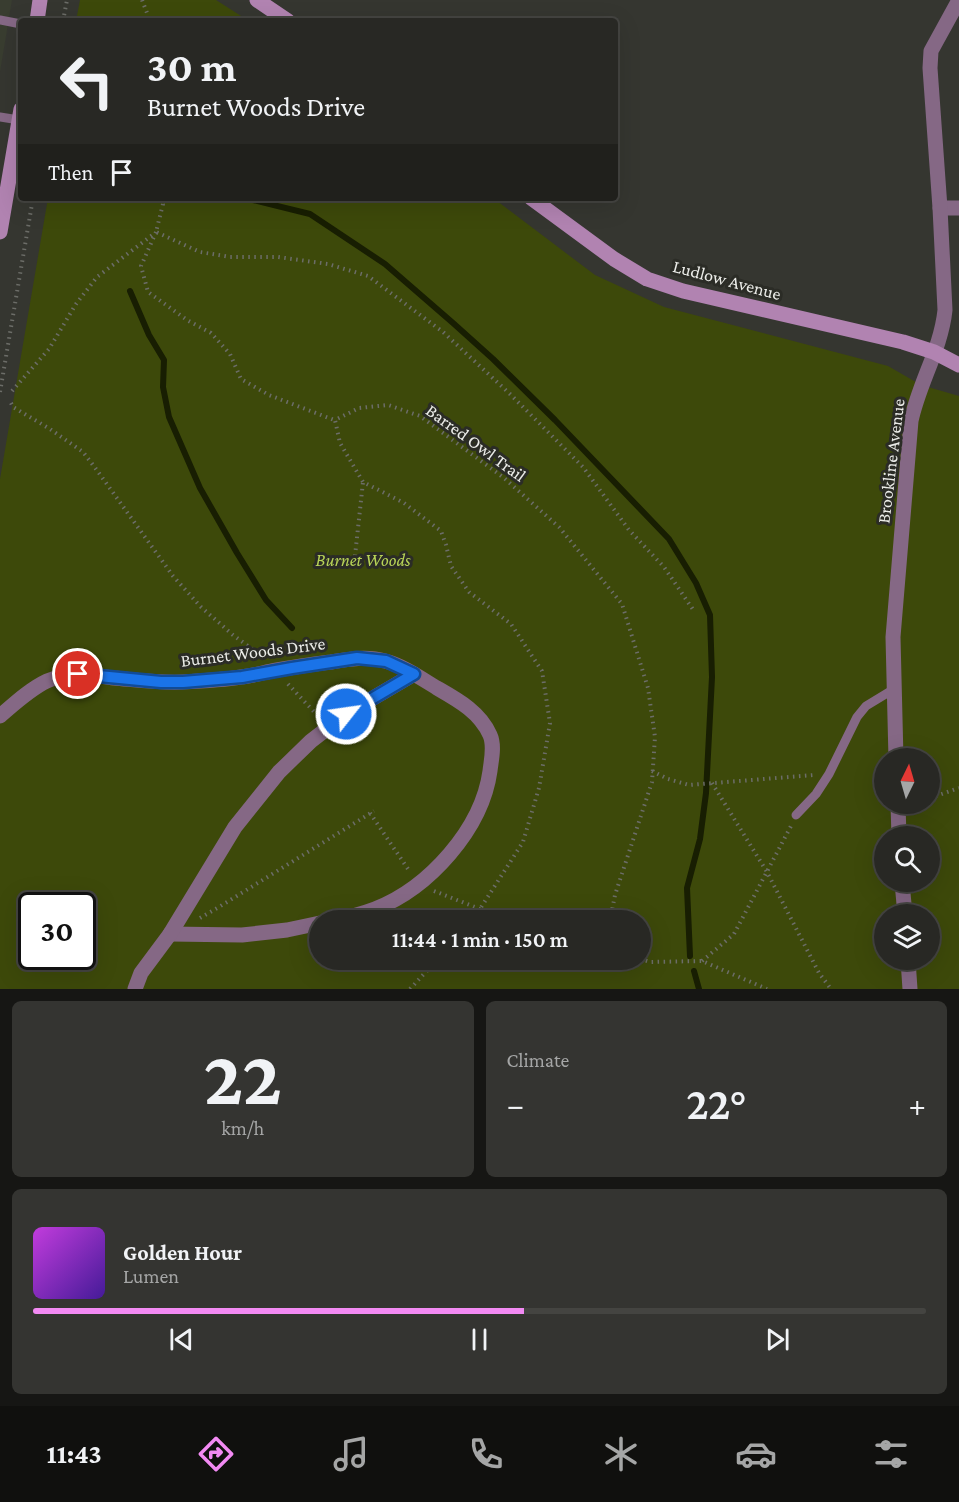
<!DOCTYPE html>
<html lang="en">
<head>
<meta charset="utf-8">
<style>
	:root { --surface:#282824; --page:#343431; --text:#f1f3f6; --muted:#a5a6a6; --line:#444441; --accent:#f28af3 }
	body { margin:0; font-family:"Crimson Pro",serif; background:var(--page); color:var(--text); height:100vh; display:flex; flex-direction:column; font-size:22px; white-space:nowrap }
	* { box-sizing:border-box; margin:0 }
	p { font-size:20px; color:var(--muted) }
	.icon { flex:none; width:33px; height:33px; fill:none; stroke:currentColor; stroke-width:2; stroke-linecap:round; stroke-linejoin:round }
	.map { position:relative; height:989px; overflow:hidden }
	.side { display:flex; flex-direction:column; gap:12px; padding:12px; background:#161614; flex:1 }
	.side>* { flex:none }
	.banner { position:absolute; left:18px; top:18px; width:600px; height:183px; border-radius:6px; box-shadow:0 6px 24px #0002,0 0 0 2px var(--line); background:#282824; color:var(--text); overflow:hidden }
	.needle { width:39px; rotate:5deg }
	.tools { position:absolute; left:874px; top:748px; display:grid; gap:12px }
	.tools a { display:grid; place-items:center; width:66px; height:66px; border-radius:50%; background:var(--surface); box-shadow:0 6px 24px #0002,0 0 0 2px var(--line); font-size:30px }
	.speed { position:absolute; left:18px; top:892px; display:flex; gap:12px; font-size:30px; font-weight:700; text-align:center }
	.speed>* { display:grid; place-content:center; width:78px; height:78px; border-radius:50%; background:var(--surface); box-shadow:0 6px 24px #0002,0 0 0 2px var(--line); line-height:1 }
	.speed .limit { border:3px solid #111; border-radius:9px; background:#fff; color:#111 }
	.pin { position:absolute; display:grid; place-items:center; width:51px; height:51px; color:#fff; margin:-26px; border:3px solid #fff; border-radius:50%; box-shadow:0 2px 6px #0007 }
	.me { position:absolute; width:66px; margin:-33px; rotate:60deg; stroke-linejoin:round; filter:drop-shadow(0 0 4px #0008) }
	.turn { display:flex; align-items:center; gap:21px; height:126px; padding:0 30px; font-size:27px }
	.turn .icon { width:78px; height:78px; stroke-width:2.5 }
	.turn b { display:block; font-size:42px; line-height:51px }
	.then { display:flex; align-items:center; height:57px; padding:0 30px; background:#0003; gap:12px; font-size:22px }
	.big { font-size:45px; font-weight:600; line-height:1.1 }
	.side .card { flex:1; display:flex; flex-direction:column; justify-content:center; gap:9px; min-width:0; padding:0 21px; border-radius:9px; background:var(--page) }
	.side .dial { align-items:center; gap:0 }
	.dial b { font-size:78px; line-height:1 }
	.song { display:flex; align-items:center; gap:18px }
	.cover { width:72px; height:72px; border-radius:9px; background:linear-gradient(135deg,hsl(290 70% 55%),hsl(260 70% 35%)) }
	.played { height:6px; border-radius:3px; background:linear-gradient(90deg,var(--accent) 55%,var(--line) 55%) }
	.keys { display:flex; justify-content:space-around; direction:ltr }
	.heat { display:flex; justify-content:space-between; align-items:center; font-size:33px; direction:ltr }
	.side .tiles { flex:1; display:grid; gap:12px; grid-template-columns:1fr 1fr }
	.card:last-child { grid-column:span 2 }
	.trip { position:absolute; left:309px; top:910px; width:342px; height:60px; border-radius:30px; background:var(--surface); box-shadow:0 6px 24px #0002,0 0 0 2px var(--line); font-weight:600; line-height:60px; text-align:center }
	.dock { display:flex; height:96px; justify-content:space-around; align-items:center; background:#10100e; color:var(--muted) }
	.dock .icon { width:42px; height:42px }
	.dock .selected { color:var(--accent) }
	.dock b { font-size:27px; color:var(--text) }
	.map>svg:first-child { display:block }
	.built { fill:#393d30 }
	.green { fill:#3d490a; fill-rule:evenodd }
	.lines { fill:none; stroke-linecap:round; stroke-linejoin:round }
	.stream { stroke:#181e02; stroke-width:6 }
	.path { stroke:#6c6d68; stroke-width:4; stroke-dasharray:1.5 4.5; stroke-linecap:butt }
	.lane { stroke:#856885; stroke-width:9 }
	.street { stroke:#856885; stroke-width:15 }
	.secondary { stroke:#b183b1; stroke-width:15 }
	.route-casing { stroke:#114b97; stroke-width:15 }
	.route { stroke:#1a73e8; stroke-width:10 }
	.labels { text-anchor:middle; stroke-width:6; stroke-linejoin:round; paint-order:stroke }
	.street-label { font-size:18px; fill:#ebece8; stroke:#2b2c26 }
	.park-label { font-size:18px; font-style:italic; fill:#b8d457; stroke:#2b2c26 }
</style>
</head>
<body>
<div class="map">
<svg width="959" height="989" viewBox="0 0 959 989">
	<rect width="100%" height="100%" fill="#353630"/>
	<path class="built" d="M0,0h12l-12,72z"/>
	<g class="green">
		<path d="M80,0h136l33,21h-173z"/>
		<path d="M48,198h445l102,77 69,32 224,59 33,19 38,11v593h-959v-510zM885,759h45v45h-45zM885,837h45v45h-45zM32,906h50v51h-50zM885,915h45v45h-45zM320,921h320v39h-320z"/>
	</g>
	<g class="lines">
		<g class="stream">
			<path d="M253,200l57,14 75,50 68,59 40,36 62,61 114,119 27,44 14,32 2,62 -6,116 -6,46 -13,49 3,68"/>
			<path d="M130,291l19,44 15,25 -1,27 6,30 31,71 37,65 29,47 26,28"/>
			<path d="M694,971l5,18"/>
		</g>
		<g class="path">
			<path d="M142,0l7,18 -1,3"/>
			<path d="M63,21l4,-21"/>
			<path d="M162,198l1,6 -7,28 44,20 30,5h48l50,7 40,12 75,56 67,62 73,73 46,63 35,37 30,44"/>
			<path d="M156,232l-15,34 7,26 39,28 24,13 19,21 11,25 28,16 65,25"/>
			<path d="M12,391l37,-42 27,-45 21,-27 58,-44"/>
			<path d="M0,392l33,-194"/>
			<path d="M11,403l2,4 37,22 33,23 13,17 77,107 28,31 32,28 30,22"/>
			<path d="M355,556l8,-74"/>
			<path d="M288,684l30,32"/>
			<path d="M652,771l16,8 21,6 125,-10"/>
			<path d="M712,783l55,89 52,101 12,16"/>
			<path d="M930,798l29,-10"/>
			<path d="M370,813l40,59"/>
			<path d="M434,891l46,18 38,12"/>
			<path d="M200,918l19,-11 155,-96"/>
			<path d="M470,921l10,-12 43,-67 16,-54 11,-65 -8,-52 -31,-47 -42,-32 -18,-26 -5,-21 -5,-14 -37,-28 -41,-21 -23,-39 -5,-23 24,-12 29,-3 32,11 84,62 55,49 63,77 26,84 7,49 -3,45 -37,113 -5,26"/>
			<path d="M640,959l11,3 51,-1 65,28"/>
			<path d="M702,961l32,-27 57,-108"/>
			<path d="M410,989l27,-29"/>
		</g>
		<g class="lane">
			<path d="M0,20l21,4"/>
			<path d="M0,117l19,3"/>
			<path d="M796,815l20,-21 13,-20 28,-57 9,-11 28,-17"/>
		</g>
		<g class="street">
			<path d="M940,208h19"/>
			<path d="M0,716c14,-12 30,-27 47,-35 22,-10 44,-6 67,-3 23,2 45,5 68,4 20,-1 40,-2 59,-5 12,-1 24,-5 36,-7 18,-3 36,-6 54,-8 18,-3 36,-6 54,-1 17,4 37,18 52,27 21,12 43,24 53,47 5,11 1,26 0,36 -8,58 -61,117 -115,138 -13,5 -29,9 -44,12"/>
			<path d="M896,759l-3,-122 18,-216c8,-38 30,-72 34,-111l-5,-102 -10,-140 1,-17 28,-51"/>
			<path d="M898,804l1,33"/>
			<path d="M902,882l3,33"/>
			<path d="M170,934l72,1 45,-5 33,-7"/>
			<path d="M908,960l2,29"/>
			<path d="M135,989l6,-16 29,-39 65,-107 44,-55 32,-31 35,-27 68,-40"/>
		</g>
		<g class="secondary">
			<path d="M257,0l31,21"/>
			<path d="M37,21l3,-21"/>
			<path d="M531,198l83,61 33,20 36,12 220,51 31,10 25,13"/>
			<path d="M0,232l21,-123"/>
		</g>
	</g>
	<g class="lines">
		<defs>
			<path id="route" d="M78,674l83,8h22l59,-5 50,-9 65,-10 29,3 28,13 -68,40"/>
		</defs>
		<use href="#route" class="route-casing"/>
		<use href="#route" class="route"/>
	</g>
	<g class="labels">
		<g class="street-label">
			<text transform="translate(727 280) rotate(15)" y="6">Ludlow Avenue</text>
			<text transform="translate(476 443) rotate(36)" y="6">Barred Owl Trail</text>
			<text transform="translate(891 461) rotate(-83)" y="6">Brookline Avenue</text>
			<text transform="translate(253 652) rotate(-7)" y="6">Burnet Woods Drive</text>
		</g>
		<g class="park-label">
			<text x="363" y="566">Burnet Woods</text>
		</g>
	</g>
</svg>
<div class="tools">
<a><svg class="needle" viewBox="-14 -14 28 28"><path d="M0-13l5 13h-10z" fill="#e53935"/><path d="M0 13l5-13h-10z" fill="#a5a6a6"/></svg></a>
<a><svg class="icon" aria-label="search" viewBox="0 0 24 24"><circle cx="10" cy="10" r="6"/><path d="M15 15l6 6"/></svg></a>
<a><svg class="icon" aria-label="layers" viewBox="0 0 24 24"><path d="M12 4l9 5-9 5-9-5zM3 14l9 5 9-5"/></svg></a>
</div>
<div class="speed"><div class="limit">30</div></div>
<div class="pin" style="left:78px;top:674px;background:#d93025"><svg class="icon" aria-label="arrive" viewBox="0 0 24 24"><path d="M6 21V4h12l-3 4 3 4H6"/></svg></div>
<svg class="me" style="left:346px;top:714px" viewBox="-20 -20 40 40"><circle r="17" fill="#1a73e8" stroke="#fff" stroke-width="3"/><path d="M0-11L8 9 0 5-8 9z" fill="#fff"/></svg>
<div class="trip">11:44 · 1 min · 150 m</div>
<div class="banner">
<div class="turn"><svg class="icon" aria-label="left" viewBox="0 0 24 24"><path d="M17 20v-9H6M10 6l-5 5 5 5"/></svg><div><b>30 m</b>Burnet Woods Drive</div></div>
<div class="then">Then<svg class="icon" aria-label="arrive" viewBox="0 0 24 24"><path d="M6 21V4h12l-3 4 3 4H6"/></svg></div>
</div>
</div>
<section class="side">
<div class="tiles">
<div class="card dial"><b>22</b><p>km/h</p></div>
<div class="card"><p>Climate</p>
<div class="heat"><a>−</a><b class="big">22°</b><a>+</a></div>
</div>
<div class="card">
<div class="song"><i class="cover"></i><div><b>Golden Hour</b><p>Lumen</p></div></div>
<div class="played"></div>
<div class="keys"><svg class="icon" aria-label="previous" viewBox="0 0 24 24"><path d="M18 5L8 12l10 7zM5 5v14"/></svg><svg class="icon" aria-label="pause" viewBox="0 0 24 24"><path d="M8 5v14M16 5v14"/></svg><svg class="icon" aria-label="next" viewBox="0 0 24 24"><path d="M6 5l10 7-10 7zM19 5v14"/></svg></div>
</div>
</div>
</section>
<nav class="dock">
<b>11:43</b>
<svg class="icon selected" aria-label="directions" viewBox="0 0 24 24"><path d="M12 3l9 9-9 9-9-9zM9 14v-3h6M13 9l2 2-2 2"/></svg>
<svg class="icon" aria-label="music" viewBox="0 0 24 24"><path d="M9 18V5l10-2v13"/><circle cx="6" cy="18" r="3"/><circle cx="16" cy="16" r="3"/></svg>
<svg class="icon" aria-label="phone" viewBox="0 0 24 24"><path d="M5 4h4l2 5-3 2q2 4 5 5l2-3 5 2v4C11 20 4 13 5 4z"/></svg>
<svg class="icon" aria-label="climate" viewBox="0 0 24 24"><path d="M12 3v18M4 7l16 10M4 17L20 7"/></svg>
<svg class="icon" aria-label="car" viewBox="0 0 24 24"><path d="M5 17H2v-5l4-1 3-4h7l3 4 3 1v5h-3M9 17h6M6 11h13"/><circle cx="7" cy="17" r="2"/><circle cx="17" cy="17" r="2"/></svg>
<svg class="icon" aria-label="filters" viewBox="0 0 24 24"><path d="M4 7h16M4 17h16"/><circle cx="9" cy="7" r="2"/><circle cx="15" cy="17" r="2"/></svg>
</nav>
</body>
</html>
